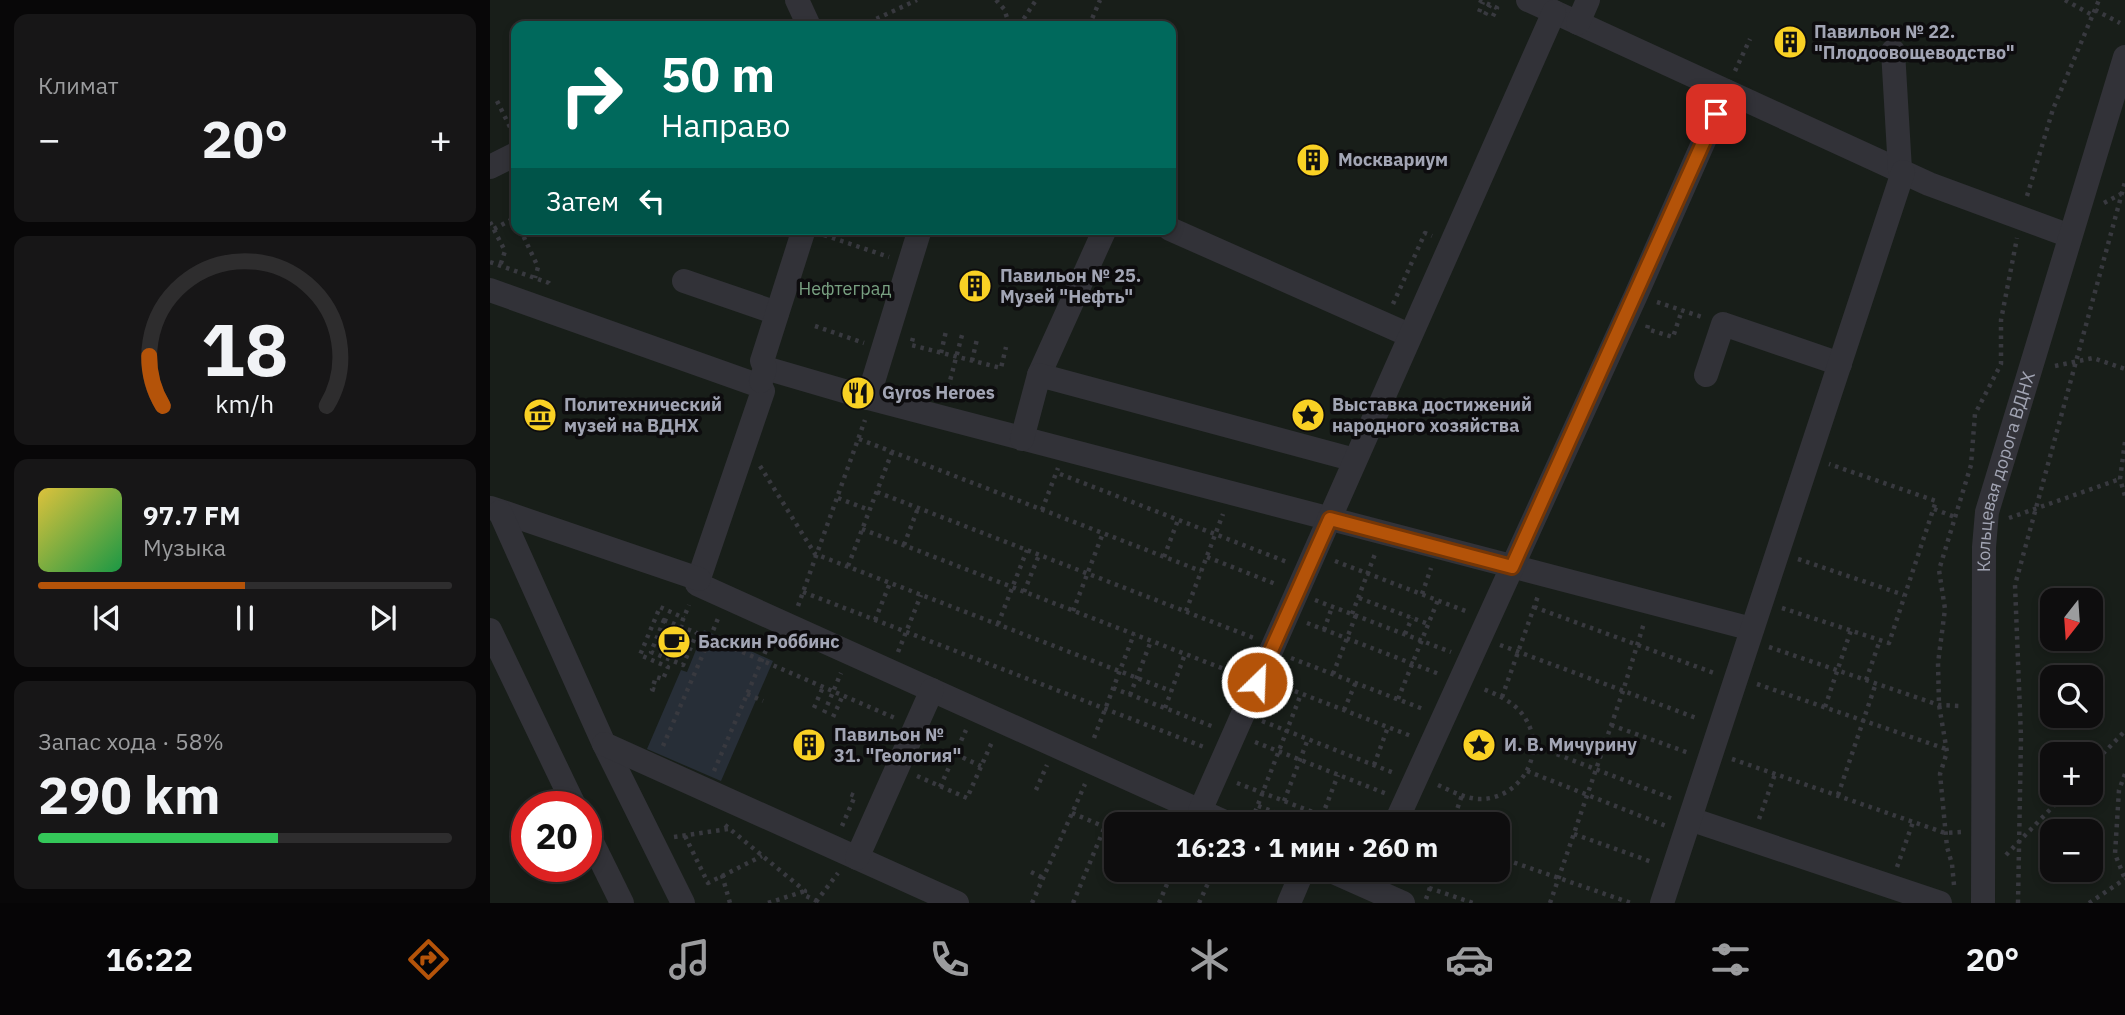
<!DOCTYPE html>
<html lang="ru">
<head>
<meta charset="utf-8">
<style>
	:root { --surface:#0e0d0e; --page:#171617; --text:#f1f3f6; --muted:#9b9c9e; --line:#2e2d2e; --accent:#b45309 }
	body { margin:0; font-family:"IBM Plex Sans",sans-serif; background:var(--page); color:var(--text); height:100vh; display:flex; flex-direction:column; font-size:26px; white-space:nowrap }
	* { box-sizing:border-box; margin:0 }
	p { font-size:23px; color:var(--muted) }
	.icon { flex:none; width:38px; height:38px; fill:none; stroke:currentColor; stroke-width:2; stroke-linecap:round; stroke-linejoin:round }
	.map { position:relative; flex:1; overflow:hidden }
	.drawer { display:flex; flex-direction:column; gap:14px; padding:14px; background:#080708; width:490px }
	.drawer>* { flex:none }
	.guide { position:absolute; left:21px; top:21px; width:665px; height:214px; border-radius:14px; box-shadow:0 4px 10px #0003,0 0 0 2px var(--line); background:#00695c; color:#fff; overflow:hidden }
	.needle { width:46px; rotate:197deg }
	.tools { position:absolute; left:1550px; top:588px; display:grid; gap:14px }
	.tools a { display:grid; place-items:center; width:63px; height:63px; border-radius:14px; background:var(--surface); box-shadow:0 4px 10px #0003,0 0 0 2px var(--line); font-size:35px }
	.speed { position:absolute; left:21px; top:791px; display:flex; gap:14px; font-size:35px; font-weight:700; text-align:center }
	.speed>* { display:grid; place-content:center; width:91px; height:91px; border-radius:50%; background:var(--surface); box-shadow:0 4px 10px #0003,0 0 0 2px var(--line); line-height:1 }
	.speed .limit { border:10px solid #d22; background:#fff; color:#111 }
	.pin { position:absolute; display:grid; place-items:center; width:60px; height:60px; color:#fff; margin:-30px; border-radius:14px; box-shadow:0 4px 10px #0006 }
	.me { position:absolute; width:77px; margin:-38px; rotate:24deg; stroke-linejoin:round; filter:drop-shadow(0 0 5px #0008) }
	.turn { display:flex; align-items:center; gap:24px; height:147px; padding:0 35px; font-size:32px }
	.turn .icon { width:91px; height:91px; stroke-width:2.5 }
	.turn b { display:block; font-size:49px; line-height:60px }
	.then { display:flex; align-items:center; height:66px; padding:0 35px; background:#0003; gap:14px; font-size:26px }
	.big { font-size:52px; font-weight:700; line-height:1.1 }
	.drawer .card { flex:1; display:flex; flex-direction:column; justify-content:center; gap:10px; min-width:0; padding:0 24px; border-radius:14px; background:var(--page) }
	.drawer .dial { align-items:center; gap:0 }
	.dial svg { height:182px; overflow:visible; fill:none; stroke:var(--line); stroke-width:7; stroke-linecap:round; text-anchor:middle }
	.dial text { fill:var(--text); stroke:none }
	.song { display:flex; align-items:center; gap:21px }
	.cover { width:84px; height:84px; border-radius:10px; background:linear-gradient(135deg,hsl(50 70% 55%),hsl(140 70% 35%)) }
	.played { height:7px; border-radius:4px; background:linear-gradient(90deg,var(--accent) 50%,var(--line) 50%) }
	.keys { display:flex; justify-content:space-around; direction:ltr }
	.heat { display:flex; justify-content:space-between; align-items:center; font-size:38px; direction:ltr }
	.charge { height:10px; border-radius:5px; background:linear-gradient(90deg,#34c759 58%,var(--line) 0) }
	.trip { position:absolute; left:614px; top:812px; width:406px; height:70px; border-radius:14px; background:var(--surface); box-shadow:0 4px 10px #0003,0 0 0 2px var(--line); font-weight:700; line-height:70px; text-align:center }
	.tabs { display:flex; height:112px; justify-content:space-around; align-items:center; background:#060506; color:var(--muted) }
	.tabs .icon { width:49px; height:49px }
	.tabs .active { color:var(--accent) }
	.tabs b { font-size:32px; color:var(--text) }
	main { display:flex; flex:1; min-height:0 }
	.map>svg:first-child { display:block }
	.green { fill:#181e19; fill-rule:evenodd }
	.water { fill:#272e37 }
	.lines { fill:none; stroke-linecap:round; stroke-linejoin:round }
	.path { stroke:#38393f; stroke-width:4.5; stroke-dasharray:3.5 5; stroke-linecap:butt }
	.minor { stroke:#323238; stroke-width:24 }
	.route-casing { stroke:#753606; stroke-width:18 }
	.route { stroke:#b45309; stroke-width:12 }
	.labels { text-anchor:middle; stroke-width:7; stroke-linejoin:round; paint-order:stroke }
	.poi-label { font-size:18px; font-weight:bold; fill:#a2a5b4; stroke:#0d0c0e; text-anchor:start }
	.park-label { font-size:18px; fill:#78a081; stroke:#0d0c0e }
	.street-label { font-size:18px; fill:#a2a5b4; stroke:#0d0c0e }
</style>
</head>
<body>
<main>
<section class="drawer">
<div class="card"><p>Климат</p>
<div class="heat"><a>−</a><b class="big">20°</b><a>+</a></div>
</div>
<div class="card dial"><svg viewBox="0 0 100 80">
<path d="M14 69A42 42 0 1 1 86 69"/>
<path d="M14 69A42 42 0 0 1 8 47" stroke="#b45309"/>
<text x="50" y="56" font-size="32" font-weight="700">18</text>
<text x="50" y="72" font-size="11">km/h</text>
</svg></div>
<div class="card">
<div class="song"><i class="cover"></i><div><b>97.7 FM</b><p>Музыка</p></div></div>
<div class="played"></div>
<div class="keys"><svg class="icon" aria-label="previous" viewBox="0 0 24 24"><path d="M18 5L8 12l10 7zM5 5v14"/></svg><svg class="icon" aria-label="pause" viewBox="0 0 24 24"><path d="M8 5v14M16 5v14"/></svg><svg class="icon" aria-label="next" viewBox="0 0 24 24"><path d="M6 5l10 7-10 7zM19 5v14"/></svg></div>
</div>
<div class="card"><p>Запас хода · 58%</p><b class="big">290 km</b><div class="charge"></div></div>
</section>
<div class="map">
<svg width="1635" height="903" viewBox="0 0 1635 903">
	<rect width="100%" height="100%" fill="#121113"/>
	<path class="green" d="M0,0h1635v903h-1635zM26,26h655v203h-655zM1563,600h38v39h-38zM1563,677h38v39h-38zM1563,754h38v39h-38zM37,807h59v59h-59zM626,824h382v46h-382zM1563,831h38v39h-38z"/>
	<path class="water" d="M214,630l69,31 -52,120 -74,-32 34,-79 6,2z"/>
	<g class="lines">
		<g class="path">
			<path d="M506,0l8,9 6,17"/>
			<path d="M989,0l18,8 -5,10"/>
			<path d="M1575,0l27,15"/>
			<path d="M1605,10l25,13"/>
			<path d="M989,12l4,-10"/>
			<path d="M995,15l5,-10"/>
			<path d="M532,21l11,5"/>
			<path d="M371,26l56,-26"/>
			<path d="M529,26l17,-26"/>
			<path d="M599,26l11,-26"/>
			<path d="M1245,71l15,-32"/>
			<path d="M7,101l16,32"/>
			<path d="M1537,196l26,-87 46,-109"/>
			<path d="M1614,203l17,-9"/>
			<path d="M0,222l15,29 -5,15"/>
			<path d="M4,229l22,-12"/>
			<path d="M30,229l18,38 -3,11"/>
			<path d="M334,235l65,22"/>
			<path d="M0,262l59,21 3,4"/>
			<path d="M1167,302l45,15"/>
			<path d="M903,304l32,-71 7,3"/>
			<path d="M1158,325l-1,4 26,8 9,-27"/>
			<path d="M325,326l49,17"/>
			<path d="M423,338l-2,7 90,23 5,-21"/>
			<path d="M451,353l5,-22"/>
			<path d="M482,361l5,-22"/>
			<path d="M1565,366l38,-8 32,11"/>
			<path d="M456,396l16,-61"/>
			<path d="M369,439l342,132"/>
			<path d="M1635,442l-5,37 5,17"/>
			<path d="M270,466l55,88 356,137"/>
			<path d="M570,474l227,88"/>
			<path d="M387,492l377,146"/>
			<path d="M348,498l31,12"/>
			<path d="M1444,509l21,8"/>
			<path d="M552,510l16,-42"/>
			<path d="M1519,518l111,-39"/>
			<path d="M372,529l375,145"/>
			<path d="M414,545l14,-37"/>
			<path d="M674,557l14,-37"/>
			<path d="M717,557l71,28"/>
			<path d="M1308,559l106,36"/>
			<path d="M845,561l133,51"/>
			<path d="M358,566l44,-114"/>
			<path d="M313,592l401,155"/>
			<path d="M534,592l15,-37"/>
			<path d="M932,594l9,-26"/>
			<path d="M869,598l69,26"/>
			<path d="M825,600l136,52"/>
			<path d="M308,606l67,-186"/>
			<path d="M1044,607l180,66"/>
			<path d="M1292,608l107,35 47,-142 -107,-37"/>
			<path d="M583,611l30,-78"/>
			<path d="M696,611l37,-97"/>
			<path d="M862,614l23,-60"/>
			<path d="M174,620l33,13 -14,32 -32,-13z"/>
			<path d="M385,620l15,-37"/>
			<path d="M817,623l132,51"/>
			<path d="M508,624l29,-74"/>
			<path d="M189,629l10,-24"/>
			<path d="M834,630l8,-23"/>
			<path d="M915,634l7,-16"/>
			<path d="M220,638l9,-22"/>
			<path d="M1010,645l199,74"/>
			<path d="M1279,647l170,58 22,1"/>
			<path d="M408,652l23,-57"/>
			<path d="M801,658l132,51"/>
			<path d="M843,674l23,-59"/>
			<path d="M1376,680l14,-40"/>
			<path d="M1267,684l189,65"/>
			<path d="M789,685l132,51"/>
			<path d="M623,688l101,39"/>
			<path d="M165,690l-3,-1 4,-12 7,2 5,-12 -28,-12 20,-48 24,11"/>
			<path d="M257,694l16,7"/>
			<path d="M640,695l21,-54"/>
			<path d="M1012,697l36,-101"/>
			<path d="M908,699l40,-99"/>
			<path d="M1335,707l26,-77"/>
			<path d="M324,708l9,-21"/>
			<path d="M675,708l20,-54"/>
			<path d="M854,710l12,-28"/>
			<path d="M334,713l17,-40"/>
			<path d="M343,717l10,-22"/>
			<path d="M772,721l132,52"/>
			<path d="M1121,725l78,28"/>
			<path d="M604,738l40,-104"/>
			<path d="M765,742l132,52"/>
			<path d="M1043,745l140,54"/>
			<path d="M173,746l47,-108 185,80"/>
			<path d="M465,754l26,12"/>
			<path d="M1242,759l213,74 18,-1"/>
			<path d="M884,765l14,-38"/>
			<path d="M1601,766l34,-35"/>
			<path d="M224,771l56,-130"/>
			<path d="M1037,771l139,55"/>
			<path d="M1635,774l-6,16 -4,64 10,25"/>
			<path d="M427,776l50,22 25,-56"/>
			<path d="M747,783l107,41"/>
			<path d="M948,785c13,6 26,13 41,14 41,1 69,-46 46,-81 -10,-16 -27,-23 -44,-30"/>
			<path d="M450,787l26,-57"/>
			<path d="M546,790l11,-25"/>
			<path d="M1348,795l38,-112"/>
			<path d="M794,801l24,-62"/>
			<path d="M768,806l49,18"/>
			<path d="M582,813l33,14"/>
			<path d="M1269,819l16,-45"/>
			<path d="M762,820l49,-126"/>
			<path d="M829,824l19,-49"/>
			<path d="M962,824l10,-29"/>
			<path d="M235,825l80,66 -1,4 13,6"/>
			<path d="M352,826l13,-30 -7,-3"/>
			<path d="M1084,834l78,28"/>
			<path d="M195,836l23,47 54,-27"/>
			<path d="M184,837l54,-8"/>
			<path d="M1516,855l60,-62"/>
			<path d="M1008,857l133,46"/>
			<path d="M1407,867l16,-45"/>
			<path d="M541,872l12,6"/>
			<path d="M232,875l8,28"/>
			<path d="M1464,885l-2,-21 -5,-17 -7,-73 7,-22 -8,-47 -1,-42 7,-54 -6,-39 32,-105 4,-51 26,-50v-44l16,-82"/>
			<path d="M939,888l44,15"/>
			<path d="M936,899l10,-29"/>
			<path d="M326,902l22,-29"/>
			<path d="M278,903l37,-12"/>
			<path d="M542,903l53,-119"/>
			<path d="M583,903l33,-79 10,5"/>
			<path d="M669,903l14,-33"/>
			<path d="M709,903l15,-33"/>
			<path d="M1060,903l73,-212 21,-68"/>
			<path d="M1528,903l3,-166 -6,-152 110,-403"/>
			<path d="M1599,903l36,-24"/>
		</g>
		<g class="minor">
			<path d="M307,0l12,26"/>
			<path d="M1038,0l401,184 141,52"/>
			<path d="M1088,23l10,-23"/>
			<path d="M1403,51l7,119"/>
			<path d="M0,167l26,-13"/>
			<path d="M680,229l239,106"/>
			<path d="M194,281l93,32"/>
			<path d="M0,290l270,96 3,5 -66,193 532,240"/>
			<path d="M275,368l103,30 884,231"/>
			<path d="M549,375l66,-146"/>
			<path d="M1216,375l17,-51 117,40"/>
			<path d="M271,381l4,-13 -3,-7 42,-132"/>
			<path d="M378,398l52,-169"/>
			<path d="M532,439l17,-64 316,85"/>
			<path d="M1,508l208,71"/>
			<path d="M10,512l104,232 79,159"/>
			<path d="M0,630l85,177"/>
			<path d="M114,744l353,159"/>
			<path d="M710,811l354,-799"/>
			<path d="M1200,819l250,84"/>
			<path d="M905,824l241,-529 90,-204"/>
			<path d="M96,830l36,73"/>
			<path d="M367,858l75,-168"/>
			<path d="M839,870l74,33"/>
			<path d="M799,903l14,-33"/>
			<path d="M1172,903l241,-731"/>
			<path id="s1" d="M1493,903l1,-356 3,-35 138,-455"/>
		</g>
	</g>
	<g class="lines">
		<defs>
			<path id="route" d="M767,682l73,-163 182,48 204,-453"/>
		</defs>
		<use href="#route" class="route-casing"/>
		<use href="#route" class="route"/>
	</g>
	<defs>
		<symbol id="building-disc" viewBox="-11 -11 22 22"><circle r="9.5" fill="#f9d124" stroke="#0d0c0e"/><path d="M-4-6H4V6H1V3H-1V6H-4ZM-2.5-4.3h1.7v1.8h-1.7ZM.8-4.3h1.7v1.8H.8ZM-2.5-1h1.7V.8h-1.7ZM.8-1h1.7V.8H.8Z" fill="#111"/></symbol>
		<symbol id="restaurant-disc" viewBox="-11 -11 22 22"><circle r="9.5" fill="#f9d124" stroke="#0d0c0e"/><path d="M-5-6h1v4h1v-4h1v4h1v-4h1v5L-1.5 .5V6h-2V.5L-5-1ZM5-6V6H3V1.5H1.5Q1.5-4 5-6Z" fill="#111"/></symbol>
		<symbol id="museum-disc" viewBox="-11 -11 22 22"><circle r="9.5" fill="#f9d124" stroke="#0d0c0e"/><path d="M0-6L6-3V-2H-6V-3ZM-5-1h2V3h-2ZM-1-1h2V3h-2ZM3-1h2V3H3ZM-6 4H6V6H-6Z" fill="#111"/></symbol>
		<symbol id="sight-disc" viewBox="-11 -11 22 22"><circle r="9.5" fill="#f9d124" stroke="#0d0c0e"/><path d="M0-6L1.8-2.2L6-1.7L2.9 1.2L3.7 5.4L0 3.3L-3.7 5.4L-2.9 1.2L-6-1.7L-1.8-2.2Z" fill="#111"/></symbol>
		<symbol id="cafe-disc" viewBox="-11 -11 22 22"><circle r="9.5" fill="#f9d124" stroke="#0d0c0e"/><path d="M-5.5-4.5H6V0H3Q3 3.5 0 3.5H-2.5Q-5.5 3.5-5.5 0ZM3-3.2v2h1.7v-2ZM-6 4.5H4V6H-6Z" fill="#111"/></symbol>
	</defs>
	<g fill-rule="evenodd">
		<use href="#building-disc" x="1281" y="23" width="38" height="38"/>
		<use href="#building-disc" x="804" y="141" width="38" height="38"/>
		<use href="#building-disc" x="466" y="267" width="38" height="38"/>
		<use href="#restaurant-disc" x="349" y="374" width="38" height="38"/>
		<use href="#museum-disc" x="31" y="396" width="38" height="38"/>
		<use href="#sight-disc" x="799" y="396" width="38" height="38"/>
		<use href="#cafe-disc" x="165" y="623" width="38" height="38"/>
		<use href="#building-disc" x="300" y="726" width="38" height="38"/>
		<use href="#sight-disc" x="970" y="726" width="38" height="38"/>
	</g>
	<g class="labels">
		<g class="poi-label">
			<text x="1324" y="38">Павильон № 22.<tspan x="1324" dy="21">"Плодоовощеводство"</tspan></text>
			<text x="848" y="166">Москвариум</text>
			<text x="510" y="282">Павильон № 25.<tspan x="510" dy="21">Музей "Нефть"</tspan></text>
			<text x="392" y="399">Gyros Heroes</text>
			<text x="74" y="411">Политехнический<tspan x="74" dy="21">музей на ВДНХ</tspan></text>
			<text x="842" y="411">Выставка достижений<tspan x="842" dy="21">народного хозяйства</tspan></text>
			<text x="208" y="648">Баскин Роббинс</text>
			<text x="344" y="741">Павильон №<tspan x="344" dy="21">31. "Геология"</tspan></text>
			<text x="1014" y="751">И. В. Мичурину</text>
		</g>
		<g class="park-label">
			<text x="355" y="295">Нефтеград</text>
		</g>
		<g class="street-label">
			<text dy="6" stroke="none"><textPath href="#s1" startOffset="434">Кольцевая дорога ВДНХ</textPath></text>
		</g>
	</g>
</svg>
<div class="tools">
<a><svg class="needle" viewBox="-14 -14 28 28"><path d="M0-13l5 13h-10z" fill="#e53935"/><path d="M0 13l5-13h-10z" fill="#9b9c9e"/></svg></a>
<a><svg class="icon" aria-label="search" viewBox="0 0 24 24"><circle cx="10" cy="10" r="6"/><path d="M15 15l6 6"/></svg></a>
<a>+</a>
<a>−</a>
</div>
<div class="speed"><div class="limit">20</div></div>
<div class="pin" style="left:1226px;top:114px;background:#d93025"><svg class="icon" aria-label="arrive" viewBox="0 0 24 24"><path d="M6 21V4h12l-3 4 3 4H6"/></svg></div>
<svg class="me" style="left:767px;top:682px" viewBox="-20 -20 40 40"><circle r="17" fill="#b45309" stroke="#fff" stroke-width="3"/><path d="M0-11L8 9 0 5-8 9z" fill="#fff"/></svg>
<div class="trip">16:23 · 1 мин · 260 m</div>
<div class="guide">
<div class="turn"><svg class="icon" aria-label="right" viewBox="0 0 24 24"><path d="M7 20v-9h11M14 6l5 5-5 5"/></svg><div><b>50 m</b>Направо</div></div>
<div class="then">Затем<svg class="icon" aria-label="left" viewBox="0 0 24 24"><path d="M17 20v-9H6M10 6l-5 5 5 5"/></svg></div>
</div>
</div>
</main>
<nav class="tabs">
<b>16:22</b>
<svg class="icon active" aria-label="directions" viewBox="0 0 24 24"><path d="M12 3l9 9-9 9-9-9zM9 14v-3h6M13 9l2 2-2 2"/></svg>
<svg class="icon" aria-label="music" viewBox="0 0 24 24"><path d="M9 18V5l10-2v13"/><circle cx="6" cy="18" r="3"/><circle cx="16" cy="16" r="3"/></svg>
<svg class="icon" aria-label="phone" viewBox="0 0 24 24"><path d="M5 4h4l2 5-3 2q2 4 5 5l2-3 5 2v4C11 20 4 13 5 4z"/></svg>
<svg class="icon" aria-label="climate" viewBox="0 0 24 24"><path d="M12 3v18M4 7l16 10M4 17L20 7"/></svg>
<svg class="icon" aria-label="car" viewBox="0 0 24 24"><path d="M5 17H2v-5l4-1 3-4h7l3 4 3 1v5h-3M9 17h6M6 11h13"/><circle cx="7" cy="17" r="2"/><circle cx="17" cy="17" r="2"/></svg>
<svg class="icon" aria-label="filters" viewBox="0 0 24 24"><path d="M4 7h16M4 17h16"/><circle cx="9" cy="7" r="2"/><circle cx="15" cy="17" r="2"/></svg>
<b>20°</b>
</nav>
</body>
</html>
